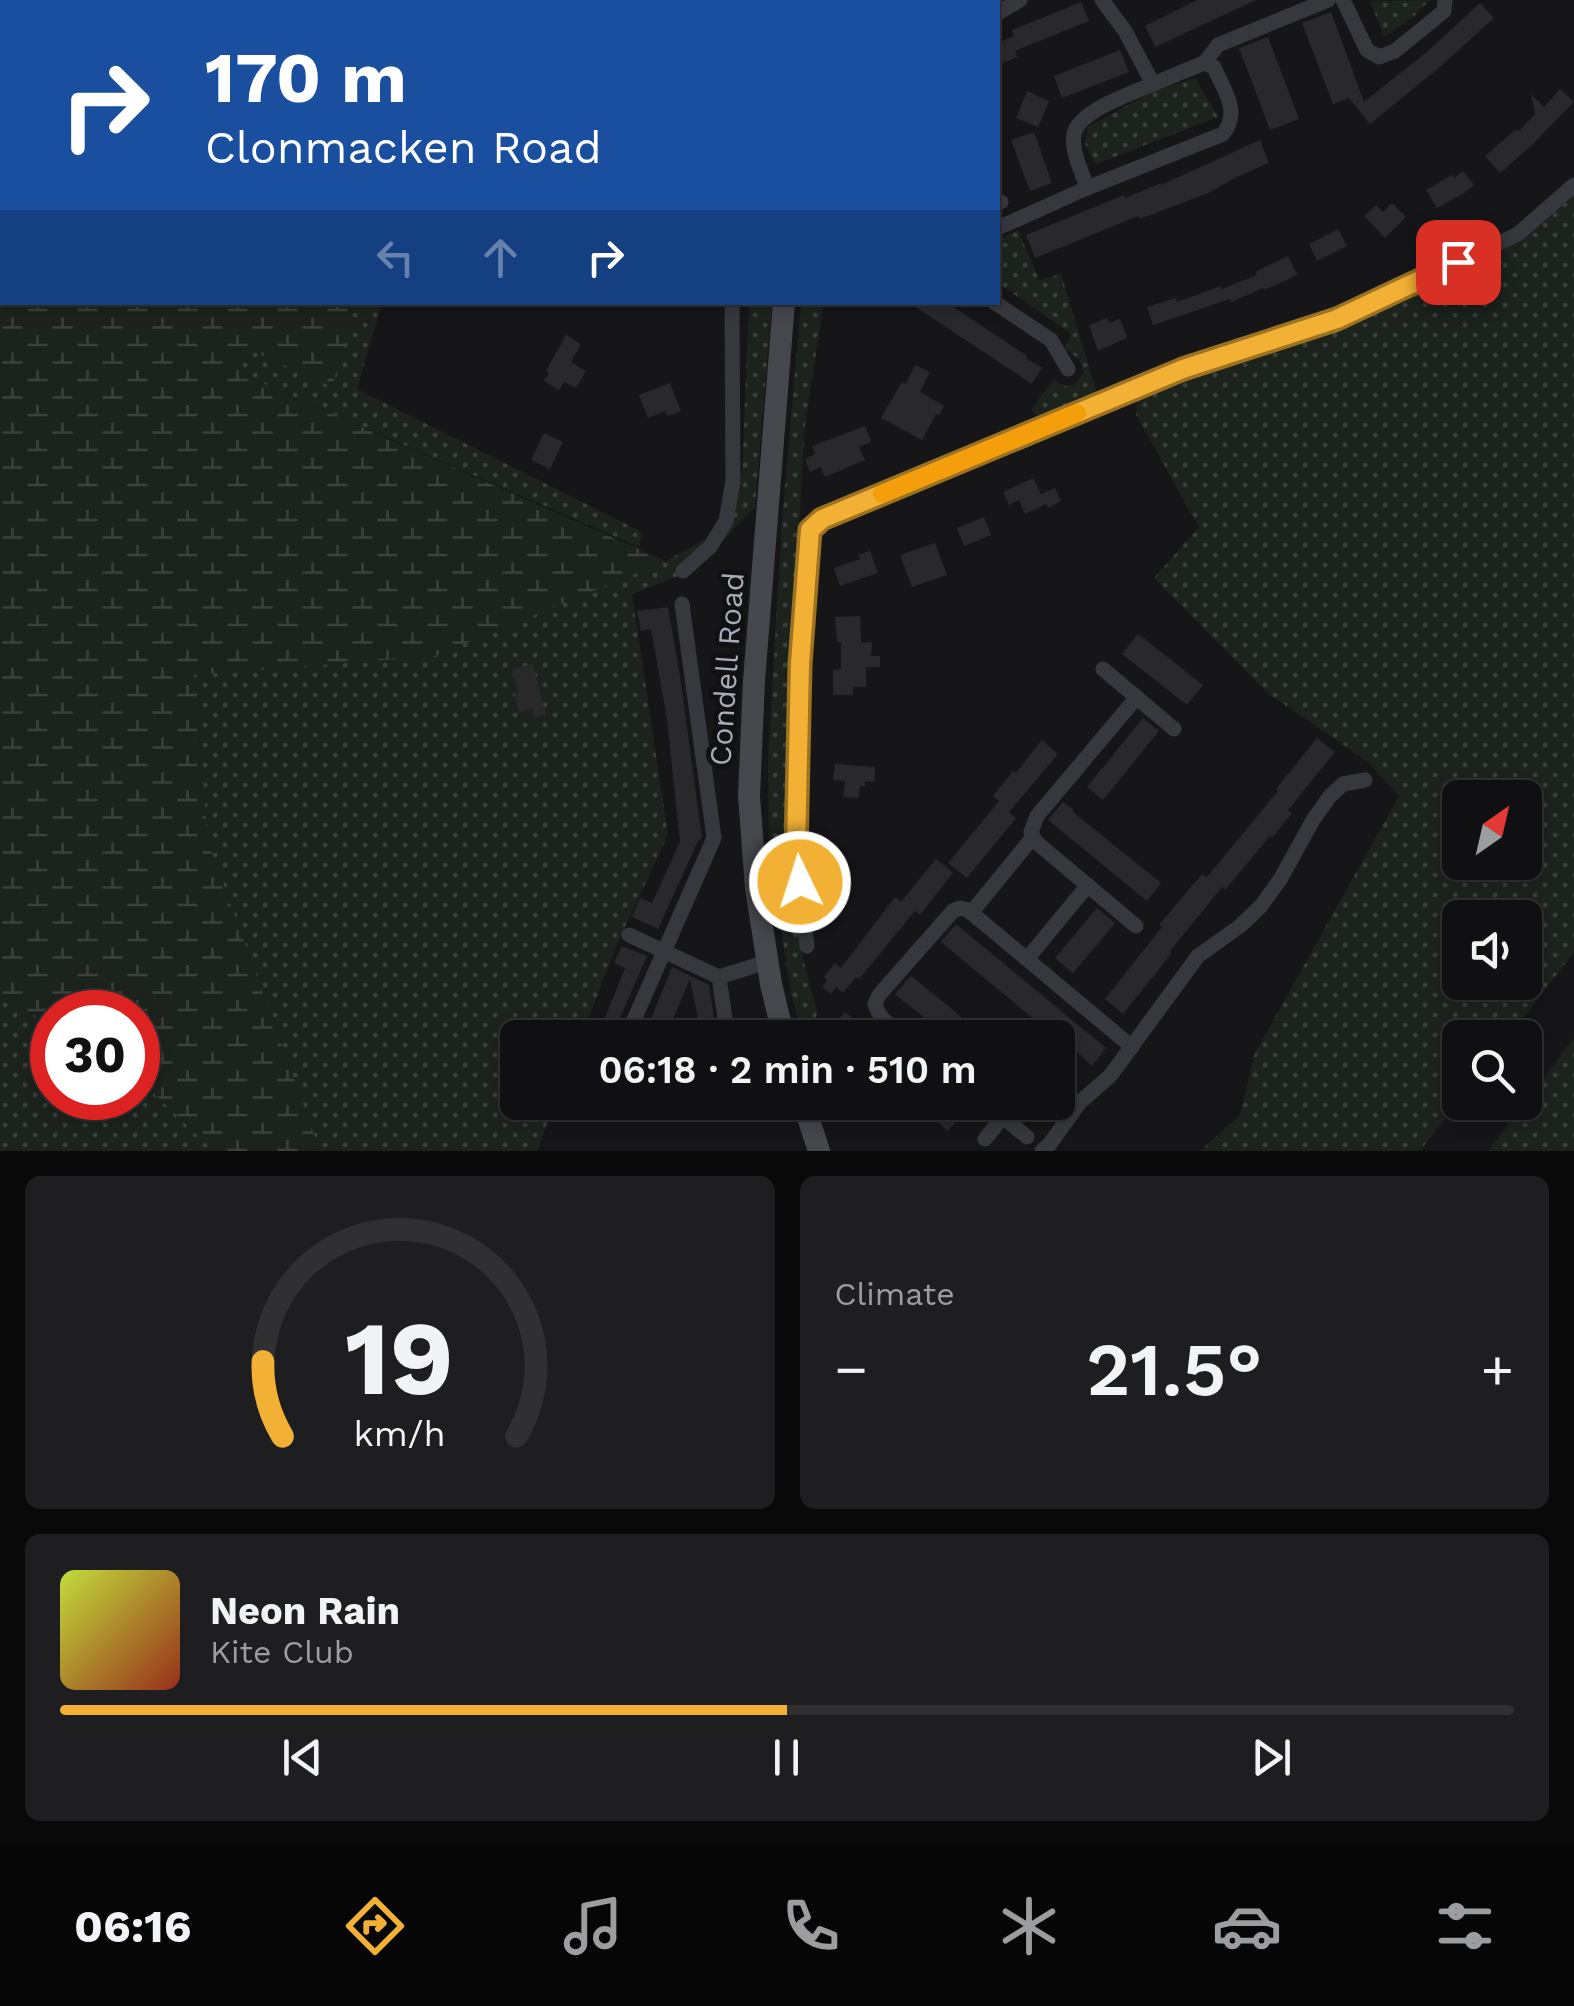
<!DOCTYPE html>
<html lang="en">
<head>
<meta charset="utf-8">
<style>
	:root { --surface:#101012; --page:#1e1e20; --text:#f1f3f6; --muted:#9c9d9f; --line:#303032; --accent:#f2b134 }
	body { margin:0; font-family:"Work Sans",sans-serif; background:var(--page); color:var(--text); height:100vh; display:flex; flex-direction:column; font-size:38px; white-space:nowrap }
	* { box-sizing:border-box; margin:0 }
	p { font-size:32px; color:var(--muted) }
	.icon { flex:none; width:55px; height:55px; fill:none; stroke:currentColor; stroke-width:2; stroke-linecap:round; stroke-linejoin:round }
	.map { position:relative; height:1151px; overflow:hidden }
	.panel { display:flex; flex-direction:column; gap:25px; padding:25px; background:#09090a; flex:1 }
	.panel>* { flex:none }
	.banner { position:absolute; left:0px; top:0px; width:1000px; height:305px; box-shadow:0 5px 15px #0003,0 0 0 2px var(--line); background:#1a4fa0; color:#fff; overflow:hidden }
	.needle { width:65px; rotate:34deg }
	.tools { position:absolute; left:1442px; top:780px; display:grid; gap:20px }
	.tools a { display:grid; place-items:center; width:100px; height:100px; border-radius:15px; background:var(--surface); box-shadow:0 5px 15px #0003,0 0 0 2px var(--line); font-size:50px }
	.speed { position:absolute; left:30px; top:990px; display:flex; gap:20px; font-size:50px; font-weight:700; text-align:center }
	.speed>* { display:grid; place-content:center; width:130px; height:130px; border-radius:50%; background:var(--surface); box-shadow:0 5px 15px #0003,0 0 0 2px var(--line); line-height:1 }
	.speed .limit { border:15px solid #d22; background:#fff; color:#111 }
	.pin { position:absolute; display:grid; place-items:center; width:85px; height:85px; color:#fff; margin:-42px; border-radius:20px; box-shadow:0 5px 15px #0006 }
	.me { position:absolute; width:110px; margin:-55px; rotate:356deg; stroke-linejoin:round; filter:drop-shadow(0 0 8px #0008) }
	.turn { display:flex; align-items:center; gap:35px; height:210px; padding:0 40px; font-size:45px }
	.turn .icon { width:130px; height:130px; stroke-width:2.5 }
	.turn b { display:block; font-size:70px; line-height:85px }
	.lanes { display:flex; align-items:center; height:95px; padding:0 40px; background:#0003; justify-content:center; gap:50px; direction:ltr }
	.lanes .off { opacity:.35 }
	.big { font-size:75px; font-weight:600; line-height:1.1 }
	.panel .card { flex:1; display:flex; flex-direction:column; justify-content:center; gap:15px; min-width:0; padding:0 35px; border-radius:15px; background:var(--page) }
	.panel .dial { align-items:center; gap:0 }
	.dial svg { height:260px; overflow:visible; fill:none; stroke:var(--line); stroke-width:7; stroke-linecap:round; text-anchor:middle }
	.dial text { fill:var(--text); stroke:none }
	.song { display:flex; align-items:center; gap:30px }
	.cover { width:120px; height:120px; border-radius:15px; background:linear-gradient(135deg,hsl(70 70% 55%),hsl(10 70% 35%)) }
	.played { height:10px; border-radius:5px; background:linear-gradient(90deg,var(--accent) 50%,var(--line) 50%) }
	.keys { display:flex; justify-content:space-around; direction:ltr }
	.heat { display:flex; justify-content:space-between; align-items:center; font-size:55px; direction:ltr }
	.panel .tiles { flex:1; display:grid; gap:25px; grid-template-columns:1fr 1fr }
	.card:last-child { grid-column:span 2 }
	.trip { position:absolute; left:500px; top:1020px; width:575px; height:100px; border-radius:15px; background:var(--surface); box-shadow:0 5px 15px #0003,0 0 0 2px var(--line); font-weight:600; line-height:100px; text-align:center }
	.tabs { display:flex; height:160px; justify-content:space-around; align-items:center; background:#060607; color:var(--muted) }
	.tabs .icon { width:70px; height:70px }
	.tabs .selected { color:var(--accent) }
	.tabs b { font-size:45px; color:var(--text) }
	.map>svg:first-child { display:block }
	.grass { fill:url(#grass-dots); fill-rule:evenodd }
	.wetland { fill:url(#wetland-marsh) }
	.building { fill:#29292c }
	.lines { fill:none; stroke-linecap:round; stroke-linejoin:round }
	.service { stroke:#37383d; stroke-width:8 }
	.minor { stroke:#37383d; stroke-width:15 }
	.tertiary { stroke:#37383d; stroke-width:20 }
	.secondary { stroke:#45474d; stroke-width:22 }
	.trunk { stroke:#5b5e65; stroke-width:25 }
	.route-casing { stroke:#9d7322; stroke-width:25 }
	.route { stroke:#f2b134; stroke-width:18 }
	.slow { stroke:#f59e0b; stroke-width:18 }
	.labels { text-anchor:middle; stroke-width:10; stroke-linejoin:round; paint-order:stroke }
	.street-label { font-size:30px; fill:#a8adb8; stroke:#111113 }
</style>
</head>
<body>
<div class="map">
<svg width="1574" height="1151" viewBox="0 0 1574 1151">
	<defs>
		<pattern id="grass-dots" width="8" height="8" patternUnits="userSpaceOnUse" patternTransform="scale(2.5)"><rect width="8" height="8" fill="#1c231d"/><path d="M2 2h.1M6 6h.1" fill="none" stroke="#3a403c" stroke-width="1.8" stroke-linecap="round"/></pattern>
		<pattern id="wetland-marsh" width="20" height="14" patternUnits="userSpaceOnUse" patternTransform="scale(2.5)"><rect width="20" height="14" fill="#1c231d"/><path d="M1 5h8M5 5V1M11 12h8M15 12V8" fill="none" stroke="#3a403c"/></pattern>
	</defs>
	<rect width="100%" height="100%" fill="#161618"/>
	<g class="grass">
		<path d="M1430,0l-17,17 -29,20 -14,-36z"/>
		<path d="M1195,78l23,39 -122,47 -11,-20 3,-17 64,-35z"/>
		<path d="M1574,185v767l-66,85 -48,1v61l-40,52h-220l40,-36 15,-62 144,-257 -32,-35 -97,-66 -116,-117 45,-51 -63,-112 2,-19 383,-157zM1460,798h65v64h-65zM1460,918h65v64h-65z"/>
		<path d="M1018,230l21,50 22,-6 37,122 -51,25 -16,-11 23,-31 10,7 10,-1 10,-12 -5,-14 -14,-10 6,-15 -73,-51v-43z"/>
		<path d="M824,302l-19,123 -7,120 6,193 -1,221 14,53 -5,25h-2l-10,-11 -9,-33 -22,-145 -1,-91 14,-234 19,-220z"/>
		<path d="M356,303h26l-25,86 285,143 -3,15 -400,-174 7,-25 86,38z"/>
		<path d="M749,303h23l-17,204 -60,63 -63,24 36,241 -50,107 -37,95 -63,1v64l37,1 -18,48h-217l-112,-309 -14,-168 241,-19 231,-94 61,-34 15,-52z"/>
		<path d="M0,994l52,32v72h86v-20l76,73h-214z"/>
		<path d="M1574,1038v113h-86z"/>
	</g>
	<path class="wetland" d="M0,14h2v288l354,1 -24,84 -86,-39 -7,25 427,188 -231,95 -241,19 14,167 112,309h-106l-76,-73v-66h-86v14l-52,-32z"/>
	<g class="building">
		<path d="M1197,0h59l-101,47 -10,-21z"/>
		<path d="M1081,2l8,19 -74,30 2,6 -19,8v-22l16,-7 -2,-6z"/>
		<path d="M1480,3l14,15 -53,48 -71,58 -21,-26 -16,6 -31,-81 29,-11 33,90 64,-51z"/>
		<path d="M1268,37l31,82 -29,11 -31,-82z"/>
		<path d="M1120,50l9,22 -67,26 -8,-22z"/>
		<path d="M1560,89l14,13 -41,42 -33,29 -15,-17 31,-27 2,3 17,-18 -4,-20 13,13z"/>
		<path d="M1027,91l22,10 -11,26 -22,-9z"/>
		<path d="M1034,132l18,51 -22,8 -19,-51z"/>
		<path d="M1260,140l9,23 -32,14 -29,16 -68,26 -2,-3 -103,42 -9,-23 98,-40 1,3 36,-15v2z"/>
		<path d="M1463,171l11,14 -11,9 -26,14 -11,-18 26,-15 2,3z"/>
		<path d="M1392,203l14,14 -21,21 -21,-22 12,-11 7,7z"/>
		<path d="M1338,229l9,17 -30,15 -8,-17z"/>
		<path d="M1288,256l9,18 -8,5 -25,11 -1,-2 -32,14 -1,-3 -77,26 -6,-18 29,-9 1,4 44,-16 1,3 35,-14 -2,-3z"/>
		<path d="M908,302h38l81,54 -1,2 16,10 -10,16z"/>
		<path d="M1107,318l2,5 11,-4 7,19 -29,13 -9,-26z"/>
		<path d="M566,335l15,9 -10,18 15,9 -10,17 -12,-6 -5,8 -15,-9 5,-8 -3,-2z"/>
		<path d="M915,365l15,7 -10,20 24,14 -5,9 -3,-1 -14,26 -41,-22 21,-36 4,2z"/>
		<path d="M670,383l11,28 -14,5 -2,-5 -17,7 -9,-23z"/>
		<path d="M865,426l6,16 -12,5 6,13 -40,17 -4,-10 -11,5 -5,-13 10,-5 -3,-8z"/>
		<path d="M544,433l19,9 -13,27 -19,-9z"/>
		<path d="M1033,478l8,16 14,-6 6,13 -13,7 -2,-4 -21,10 -6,-14 -10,5 -6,-13z"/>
		<path d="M984,517l7,18 -27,11 -7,-18z"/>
		<path d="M935,543l12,32 -35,12 -12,-32z"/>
		<path d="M870,551l8,22 -38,13 -6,-18 26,-9 -2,-4z"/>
		<path d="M668,607l12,69 22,162 -4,3 -40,88 -26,-12 8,-19 12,5 28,-61 -13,-123 -16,-90 -10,2 -4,-20z"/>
		<path d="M860,616l1,27 11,-1 -1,14h9v11h-14v20h-13v8h-20v-25l8,-1v-27h-4l-2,-25z"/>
		<path d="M1138,634l65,51 -16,20 -65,-51z"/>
		<path d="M533,664l13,51 -12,3 -2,-9 -13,3 -5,-19 4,-1 -6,-23z"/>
		<path d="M1143,718l16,13 -56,69 -16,-13z"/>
		<path d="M1317,738l18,14 -47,58 4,3 -20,25 -2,-2 -45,54 -3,-3 -52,64 2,2 -49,61 -18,-15 57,-72 -3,-2 43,-51 5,3 71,-86 -2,-2z"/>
		<path d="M1042,740l16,14 -49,58 7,6 -49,60 -19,-15 51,-62 -6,-5 20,-25 3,2z"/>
		<path d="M835,764l40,3v15l-10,-1v5h-5l-1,12 -16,-1 2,-16 -12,-1z"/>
		<path d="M1063,802l11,8 -1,2 88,71 -14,18 -99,-81z"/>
		<path d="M936,859l17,14 -33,42 -5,-4 -56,68 -3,-2 -13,16 -7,-6 -5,7 -9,-7 5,-7 -3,-3 11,-14 6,5 54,-71 6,5z"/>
		<path d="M1097,908l18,15 -42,50 -18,-15z"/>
		<path d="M956,924l150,124 -14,18 -16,-15 -1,2 -134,-111z"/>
		<path d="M622,946l25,10 -35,80 3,2h-32l5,-13 12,5 25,-62 -11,-5z"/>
		<path d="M672,967l37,18 8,53h-15l-12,-59 -25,59h-22z"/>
		<path d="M911,976l41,33 33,29h-36l-54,-44z"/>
		<path d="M845,1012l31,26h-34l-11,-10z"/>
		<path d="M914,1102h38l12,10 -16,19z"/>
	</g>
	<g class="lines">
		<path class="service" d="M22,0l25,2"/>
		<g class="minor">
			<path d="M1343,0l24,50 12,7 16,-6 49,-40 1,-11"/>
			<path d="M998,13l22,-13"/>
			<path d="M1204,63l14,-18 110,-45"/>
			<path d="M1087,188c-5,-16 -16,-37 -13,-54 4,-23 59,-41 79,-50"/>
			<path d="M998,203l3,-1"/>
			<path d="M998,228l89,-40 136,-54c18,-23 1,-43 -9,-67l-10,-4 -51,21 -28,-53 -23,-31"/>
			<path d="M994,302l57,38 17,29"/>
			<path d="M683,571l27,-24 16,-26 7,-40 -1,-179"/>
			<path d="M1103,669l71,60"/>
			<path d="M971,913l62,-76"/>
			<path d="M1136,926l-100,-84 -5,-10 6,-16 100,-119"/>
			<path d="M629,935l90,42 9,61"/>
			<path d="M807,946l-11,-96 5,-185 9,-135 12,-11 361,-150 154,-50 181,-85 56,-49"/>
			<path d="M1027,959l61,-74"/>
			<path d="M719,977l48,-15"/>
			<path d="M626,1038l88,-200 -32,-234"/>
			<path d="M906,1038c-12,-10 -27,-18 -31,-34l4,-9 74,-84 7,-3 8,2 164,137"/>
			<path d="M704,1102l14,6 2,-6"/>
			<path d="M985,1102l42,35"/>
			<path d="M985,1139l18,-22"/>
			<path d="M1042,1151l7,-6 31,-43 30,-26 88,-120 42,-30 21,-20 20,-28 32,-58 17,-24 13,-12 22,-4"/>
		</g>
		<path class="tertiary" d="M903,2l5,-2"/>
		<g class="secondary">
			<path d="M836,0l1,2"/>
			<path d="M706,2l1,-2"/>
			<path d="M784,302l-30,379 -5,115 7,92 15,96 13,54"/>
			<path d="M803,1102l16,49"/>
		</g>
		<g class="trunk">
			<path d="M538,0l13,2"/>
			<path d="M610,0l13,2"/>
		</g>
	</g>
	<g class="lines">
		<defs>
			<path id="route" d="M800,882l-4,-32 4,-186 10,-134 12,-11 361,-150 154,-50 121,-57"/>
		</defs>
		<use href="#route" class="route-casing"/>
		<use href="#route" class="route"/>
		<path class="slow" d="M882,494l195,-81"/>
	</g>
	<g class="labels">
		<g class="street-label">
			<text transform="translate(727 669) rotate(-86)" y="10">Condell Road</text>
		</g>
	</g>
</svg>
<div class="tools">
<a><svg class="needle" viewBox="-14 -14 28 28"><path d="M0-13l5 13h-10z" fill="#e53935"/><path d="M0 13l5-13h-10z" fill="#9c9d9f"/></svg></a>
<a><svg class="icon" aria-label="sound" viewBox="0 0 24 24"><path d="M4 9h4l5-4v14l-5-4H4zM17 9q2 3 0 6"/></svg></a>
<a><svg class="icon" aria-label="search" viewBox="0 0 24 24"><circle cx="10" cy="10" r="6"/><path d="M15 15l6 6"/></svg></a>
</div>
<div class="speed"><div class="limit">30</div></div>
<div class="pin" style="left:1458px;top:262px;background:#d93025"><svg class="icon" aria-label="arrive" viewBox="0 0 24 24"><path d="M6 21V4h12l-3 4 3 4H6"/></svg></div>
<svg class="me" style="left:800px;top:882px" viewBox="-20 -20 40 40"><circle r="17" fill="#f2b134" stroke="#fff" stroke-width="3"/><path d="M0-11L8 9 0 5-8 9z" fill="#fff"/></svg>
<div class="trip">06:18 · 2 min · 510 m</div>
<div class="banner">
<div class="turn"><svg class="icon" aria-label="right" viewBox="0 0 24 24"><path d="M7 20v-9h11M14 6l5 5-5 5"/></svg><div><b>170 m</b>Clonmacken Road</div></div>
<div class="lanes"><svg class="icon off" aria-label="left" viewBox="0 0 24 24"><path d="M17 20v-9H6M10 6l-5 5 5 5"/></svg><svg class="icon off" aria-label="ahead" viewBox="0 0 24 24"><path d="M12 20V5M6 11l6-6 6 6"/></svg><svg class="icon" aria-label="right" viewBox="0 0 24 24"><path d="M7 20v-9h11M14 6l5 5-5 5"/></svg></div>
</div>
</div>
<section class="panel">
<div class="tiles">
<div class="card dial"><svg viewBox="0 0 100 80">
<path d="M14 69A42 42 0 1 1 86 69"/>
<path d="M14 69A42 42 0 0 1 8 46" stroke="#f2b134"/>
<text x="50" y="56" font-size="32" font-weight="700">19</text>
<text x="50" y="72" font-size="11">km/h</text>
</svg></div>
<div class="card"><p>Climate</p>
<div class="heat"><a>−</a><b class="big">21.5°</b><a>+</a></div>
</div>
<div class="card">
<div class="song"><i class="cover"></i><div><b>Neon Rain</b><p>Kite Club</p></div></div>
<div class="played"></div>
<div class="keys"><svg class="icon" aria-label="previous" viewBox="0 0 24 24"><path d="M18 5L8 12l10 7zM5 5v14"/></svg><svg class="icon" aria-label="pause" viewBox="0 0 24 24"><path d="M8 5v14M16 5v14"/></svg><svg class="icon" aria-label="next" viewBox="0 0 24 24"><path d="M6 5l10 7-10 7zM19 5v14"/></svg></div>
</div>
</div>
</section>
<nav class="tabs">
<b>06:16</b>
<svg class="icon selected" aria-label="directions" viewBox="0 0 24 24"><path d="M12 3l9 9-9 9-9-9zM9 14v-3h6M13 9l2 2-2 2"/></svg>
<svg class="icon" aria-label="music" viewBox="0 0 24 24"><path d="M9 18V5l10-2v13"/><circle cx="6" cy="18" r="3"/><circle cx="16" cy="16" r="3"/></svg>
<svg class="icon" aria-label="phone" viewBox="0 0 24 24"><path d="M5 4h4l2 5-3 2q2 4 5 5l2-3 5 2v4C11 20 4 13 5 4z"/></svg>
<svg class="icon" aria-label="climate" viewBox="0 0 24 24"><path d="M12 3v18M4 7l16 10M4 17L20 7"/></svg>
<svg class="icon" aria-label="car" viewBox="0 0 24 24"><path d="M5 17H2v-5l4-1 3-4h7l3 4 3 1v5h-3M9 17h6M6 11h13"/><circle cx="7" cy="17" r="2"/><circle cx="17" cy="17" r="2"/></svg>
<svg class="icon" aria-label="filters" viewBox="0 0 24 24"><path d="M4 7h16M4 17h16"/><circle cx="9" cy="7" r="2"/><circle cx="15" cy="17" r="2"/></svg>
</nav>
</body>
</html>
